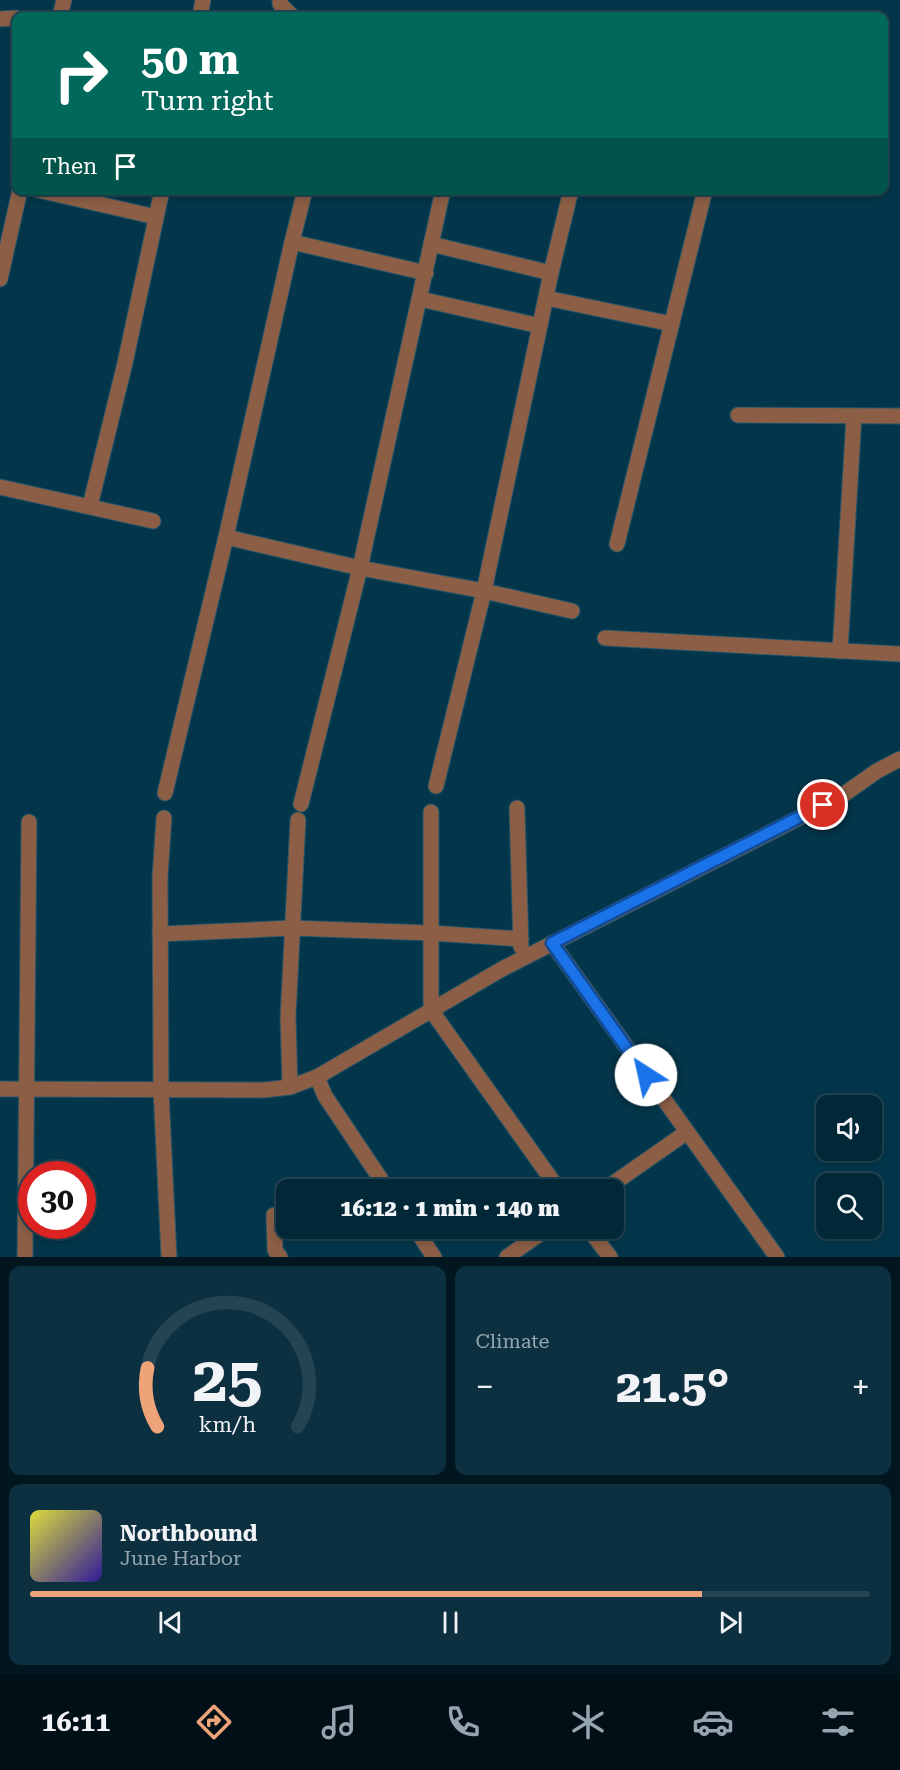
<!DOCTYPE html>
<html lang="en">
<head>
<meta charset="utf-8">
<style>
	:root { --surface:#022838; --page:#0c3040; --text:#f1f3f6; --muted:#96a6ae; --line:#234453; --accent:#efa378 }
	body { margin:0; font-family:"Roboto Serif",serif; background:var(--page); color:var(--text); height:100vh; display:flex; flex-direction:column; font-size:22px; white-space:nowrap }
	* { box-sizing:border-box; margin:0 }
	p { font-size:20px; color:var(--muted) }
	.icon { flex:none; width:33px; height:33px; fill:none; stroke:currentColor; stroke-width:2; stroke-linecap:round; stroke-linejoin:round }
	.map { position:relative; height:1257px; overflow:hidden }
	.details { display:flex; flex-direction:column; gap:9px; padding:9px; background:#01161f; flex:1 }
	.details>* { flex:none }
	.banner { position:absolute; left:12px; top:12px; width:876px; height:183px; border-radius:12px; box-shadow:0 3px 9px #0003,0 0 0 2px var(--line); background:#00695c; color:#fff; overflow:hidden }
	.fabs { position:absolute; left:816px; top:1095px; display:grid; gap:12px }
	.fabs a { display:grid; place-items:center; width:66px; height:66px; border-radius:12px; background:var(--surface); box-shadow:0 3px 9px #0003,0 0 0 2px var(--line); font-size:30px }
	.speed { position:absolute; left:18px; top:1161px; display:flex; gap:12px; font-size:30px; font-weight:700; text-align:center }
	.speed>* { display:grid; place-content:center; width:78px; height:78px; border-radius:50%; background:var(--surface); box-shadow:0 3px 9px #0003,0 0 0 2px var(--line); line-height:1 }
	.speed .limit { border:9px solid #d22; background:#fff; color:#111 }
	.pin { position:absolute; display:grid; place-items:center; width:51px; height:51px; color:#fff; margin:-26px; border:3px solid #fff; border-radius:50%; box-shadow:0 2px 6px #0007 }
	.me { position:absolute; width:66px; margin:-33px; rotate:325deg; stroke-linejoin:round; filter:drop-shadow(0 0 4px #0008) }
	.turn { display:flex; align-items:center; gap:21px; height:126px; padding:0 30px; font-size:27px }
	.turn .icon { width:78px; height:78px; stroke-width:2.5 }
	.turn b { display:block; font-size:42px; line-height:51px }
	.then { display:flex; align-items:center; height:57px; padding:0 30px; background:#0003; gap:12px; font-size:22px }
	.big { font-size:45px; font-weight:800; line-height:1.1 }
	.details .card { flex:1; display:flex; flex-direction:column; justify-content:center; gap:9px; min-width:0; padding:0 21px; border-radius:12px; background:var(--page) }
	.details .dial { align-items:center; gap:0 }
	.dial svg { height:156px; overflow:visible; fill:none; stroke:var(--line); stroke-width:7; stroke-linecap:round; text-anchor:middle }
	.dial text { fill:var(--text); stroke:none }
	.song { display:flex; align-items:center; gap:18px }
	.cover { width:72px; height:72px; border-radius:9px; background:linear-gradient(135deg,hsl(60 70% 55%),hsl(250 70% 35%)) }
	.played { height:6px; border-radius:3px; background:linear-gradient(90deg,var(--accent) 80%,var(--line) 80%) }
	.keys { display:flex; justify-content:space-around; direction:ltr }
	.heat { display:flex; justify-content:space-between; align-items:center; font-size:33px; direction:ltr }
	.details .tiles { flex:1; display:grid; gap:9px; grid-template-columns:1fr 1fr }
	.card:last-child { grid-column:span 2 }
	.trip { position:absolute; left:276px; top:1179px; width:348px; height:60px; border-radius:12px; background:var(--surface); box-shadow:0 3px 9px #0003,0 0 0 2px var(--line); font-weight:800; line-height:60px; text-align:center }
	.dock { display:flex; height:96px; justify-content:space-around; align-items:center; background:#011016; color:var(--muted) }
	.dock .icon { width:42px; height:42px }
	.dock .on { color:var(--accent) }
	.dock b { font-size:27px; color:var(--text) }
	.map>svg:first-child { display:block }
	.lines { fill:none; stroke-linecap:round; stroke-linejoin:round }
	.street-casing { stroke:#235469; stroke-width:17 }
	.street { stroke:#8b5e45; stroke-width:15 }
	.route-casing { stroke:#114b97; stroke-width:15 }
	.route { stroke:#1a73e8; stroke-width:10 }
</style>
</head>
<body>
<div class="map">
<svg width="900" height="1257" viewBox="0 0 900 1257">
	<rect width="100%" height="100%" fill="#03364a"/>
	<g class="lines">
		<defs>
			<g id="street">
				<path d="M280,0v4l12,12"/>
				<path d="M60,16l4,-16"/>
				<path d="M200,16l3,-16"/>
				<path d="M0,19l16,-1"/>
				<path d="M38,190l118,27"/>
				<path d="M292,242l134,31"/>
				<path d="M431,244l120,29"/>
				<path d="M0,279l20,-89"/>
				<path d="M546,298l126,26"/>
				<path d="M420,299l120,27"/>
				<path d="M738,415l162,1"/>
				<path d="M0,487l153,34"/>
				<path d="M90,506l35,-143 37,-173"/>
				<path d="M226,537l134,31 124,23 88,20"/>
				<path d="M617,544l88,-354"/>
				<path d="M605,638l295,16"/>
				<path d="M840,651l14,-235"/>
				<path d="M436,786l48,-195 67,-318 20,-83"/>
				<path d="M165,793l61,-256 66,-295 13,-52"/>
				<path d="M301,804l59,-236 83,-378"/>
				<path d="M517,808l4,139"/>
				<path d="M431,812v198l128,180"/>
				<path d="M164,818l-4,59 1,213 8,167"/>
				<path d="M160,934l132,-6 139,5 90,6"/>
				<path d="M552,943l225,314"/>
				<path d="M317,1077l8,19 63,94"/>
				<path d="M290,1087l-2,-70 10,-197"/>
				<path d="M0,1089l264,1 26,-3 27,-10 185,-108 338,-172 37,-26 23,-12"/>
				<path d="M604,1190l83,-58"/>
				<path d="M274,1215l1,35 5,7"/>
				<path d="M415,1228l19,29"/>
				<path d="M588,1228l22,29"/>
				<path d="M25,1257l4,-435"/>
				<path d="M507,1257l41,-29"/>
			</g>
		</defs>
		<use href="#street" class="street-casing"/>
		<use href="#street" class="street"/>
	</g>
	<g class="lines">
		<defs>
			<path id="route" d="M646,1075l-94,-132 271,-138"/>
		</defs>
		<use href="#route" class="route-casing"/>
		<use href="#route" class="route"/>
	</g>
</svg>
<div class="fabs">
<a><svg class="icon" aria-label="sound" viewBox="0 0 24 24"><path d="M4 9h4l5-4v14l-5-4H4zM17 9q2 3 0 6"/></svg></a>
<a><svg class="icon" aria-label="search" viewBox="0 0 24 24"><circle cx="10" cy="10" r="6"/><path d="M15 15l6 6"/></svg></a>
</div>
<div class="speed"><div class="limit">30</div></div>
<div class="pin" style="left:823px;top:805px;background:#d93025"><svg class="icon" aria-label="arrive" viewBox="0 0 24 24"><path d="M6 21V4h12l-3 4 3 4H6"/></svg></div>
<svg class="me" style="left:646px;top:1075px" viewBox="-20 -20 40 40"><circle r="19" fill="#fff"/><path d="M0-13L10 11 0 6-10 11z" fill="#1a73e8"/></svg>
<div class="trip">16:12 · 1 min · 140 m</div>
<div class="banner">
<div class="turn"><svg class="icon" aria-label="right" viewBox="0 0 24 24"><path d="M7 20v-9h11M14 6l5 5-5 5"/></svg><div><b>50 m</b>Turn right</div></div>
<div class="then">Then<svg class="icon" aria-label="arrive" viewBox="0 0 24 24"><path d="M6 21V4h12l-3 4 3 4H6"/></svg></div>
</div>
</div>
<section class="details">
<div class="tiles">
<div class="card dial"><svg viewBox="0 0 100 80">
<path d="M14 69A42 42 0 1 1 86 69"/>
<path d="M14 69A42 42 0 0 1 9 39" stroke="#efa378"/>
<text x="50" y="56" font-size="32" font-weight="700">25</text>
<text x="50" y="72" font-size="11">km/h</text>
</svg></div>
<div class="card"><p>Climate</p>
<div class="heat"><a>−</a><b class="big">21.5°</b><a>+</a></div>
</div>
<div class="card">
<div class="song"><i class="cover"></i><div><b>Northbound</b><p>June Harbor</p></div></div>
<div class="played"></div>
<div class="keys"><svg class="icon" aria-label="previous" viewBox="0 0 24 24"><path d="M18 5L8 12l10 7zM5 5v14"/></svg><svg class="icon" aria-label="pause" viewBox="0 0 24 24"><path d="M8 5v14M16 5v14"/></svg><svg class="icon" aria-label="next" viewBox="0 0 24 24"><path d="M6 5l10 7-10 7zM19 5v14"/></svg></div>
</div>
</div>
</section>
<nav class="dock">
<b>16:11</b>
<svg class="icon on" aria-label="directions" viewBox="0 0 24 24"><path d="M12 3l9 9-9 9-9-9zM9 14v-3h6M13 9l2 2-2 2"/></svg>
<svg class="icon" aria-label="music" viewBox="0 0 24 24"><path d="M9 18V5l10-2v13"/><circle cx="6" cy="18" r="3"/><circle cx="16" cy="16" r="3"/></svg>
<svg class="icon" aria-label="phone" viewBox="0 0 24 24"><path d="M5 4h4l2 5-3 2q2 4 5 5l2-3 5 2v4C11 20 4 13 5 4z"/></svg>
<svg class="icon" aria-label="climate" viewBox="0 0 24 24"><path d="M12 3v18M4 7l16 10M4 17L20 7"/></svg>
<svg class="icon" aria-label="car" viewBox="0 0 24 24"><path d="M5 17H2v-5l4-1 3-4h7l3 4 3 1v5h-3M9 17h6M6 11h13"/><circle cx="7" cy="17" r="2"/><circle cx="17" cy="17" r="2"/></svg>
<svg class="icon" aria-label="filters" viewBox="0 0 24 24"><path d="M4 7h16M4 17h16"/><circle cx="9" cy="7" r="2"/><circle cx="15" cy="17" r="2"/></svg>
</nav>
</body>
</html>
